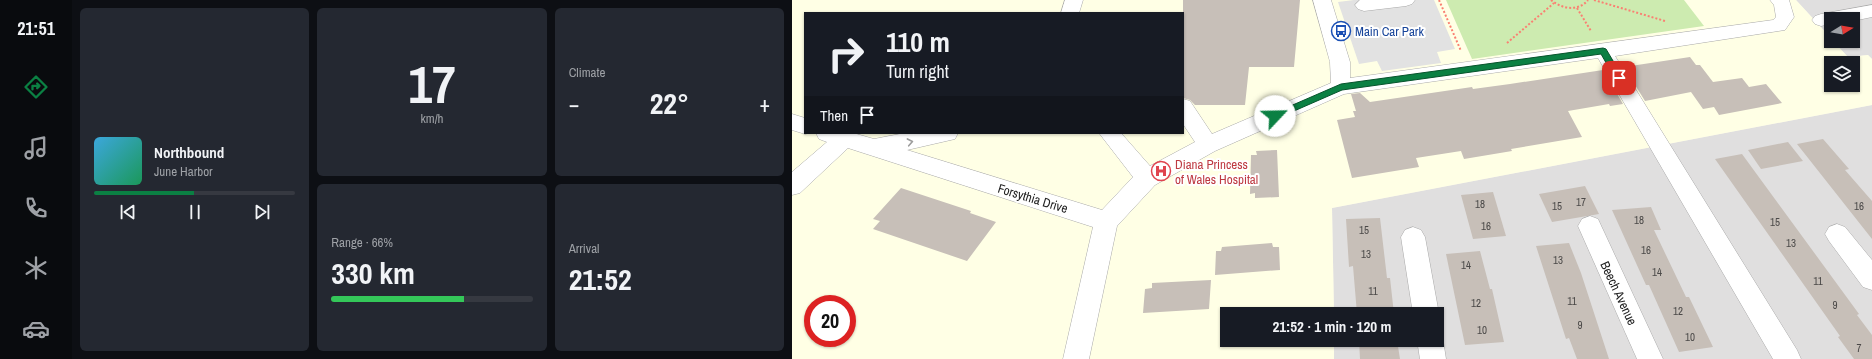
<!DOCTYPE html>
<html lang="en">
<head>
<meta charset="utf-8">
<style>
	:root { --surface:#171b24; --page:#242831; --text:#f1f3f6; --muted:#9ea1a6; --line:#363941; --accent:#0b8043 }
	body { margin:0; font-family:"Archivo Narrow",sans-serif; background:var(--page); color:var(--text); height:100vh; display:flex; flex-direction:column; font-size:15px; white-space:nowrap }
	* { box-sizing:border-box; margin:0 }
	p { font-size:13px; color:var(--muted) }
	.icon { flex:none; width:22px; height:22px; fill:none; stroke:currentColor; stroke-width:2; stroke-linecap:round; stroke-linejoin:round }
	.map { position:relative; flex:1; overflow:hidden }
	.panel { display:flex; flex-direction:column; gap:8px; padding:8px; background:#0d0f14; width:720px }
	.panel>* { flex:none }
	.top-card { position:absolute; left:12px; top:12px; width:380px; height:122px; border-radius:0px; box-shadow:0 1px 3px #0004; background:#171b24; color:var(--text); overflow:hidden }
	.needle { width:26px; rotate:79deg }
	.tools { position:absolute; left:1032px; top:12px; display:grid; gap:8px }
	.tools a { display:grid; place-items:center; width:36px; height:36px; border-radius:0px; background:var(--surface); box-shadow:0 1px 3px #0004; font-size:20px }
	.speed { position:absolute; left:12px; top:295px; display:flex; gap:8px; font-size:20px; font-weight:700; text-align:center }
	.speed>* { display:grid; place-content:center; width:52px; height:52px; border-radius:50%; background:var(--surface); box-shadow:0 1px 3px #0004; line-height:1 }
	.speed .limit { border:6px solid #d22; background:#fff; color:#111 }
	.pin { position:absolute; display:grid; place-items:center; width:34px; height:34px; color:#fff; margin:-17px; border-radius:8px; box-shadow:0 2px 6px #0006 }
	.me { position:absolute; width:44px; margin:-22px; rotate:66deg; stroke-linejoin:round; filter:drop-shadow(0 0 3px #0008) }
	.turn { display:flex; align-items:center; gap:14px; height:84px; padding:0 16px; font-size:18px }
	.turn .icon { width:52px; height:52px; stroke-width:2.5 }
	.turn b { display:block; font-size:28px; line-height:34px }
	.then { display:flex; align-items:center; height:38px; padding:0 16px; background:#0003; gap:8px; font-size:15px }
	.big { font-size:30px; font-weight:800; line-height:1.1 }
	.panel .widget { flex:1; display:flex; flex-direction:column; justify-content:center; gap:6px; min-width:0; padding:0 14px; border-radius:6px; background:var(--page) }
	.panel .dial { align-items:center; gap:0 }
	.dial b { font-size:52px; line-height:1 }
	.song { display:flex; align-items:center; gap:12px }
	.cover { width:48px; height:48px; border-radius:6px; background:linear-gradient(135deg,hsl(200 70% 55%),hsl(150 70% 35%)) }
	.played { height:4px; border-radius:2px; background:linear-gradient(90deg,var(--accent) 50%,var(--line) 50%) }
	.keys { display:flex; justify-content:space-around; direction:ltr }
	.heat { display:flex; justify-content:space-between; align-items:center; font-size:22px; direction:ltr }
	.charge { height:6px; border-radius:3px; background:linear-gradient(90deg,#34c759 66%,var(--line) 0) }
	.panel .tiles { flex:1; display:grid; gap:8px; grid-template-columns:repeat(3,1fr) }
	.widget:first-child { grid-row:span 2 }
	.trip { position:absolute; left:428px; top:307px; width:224px; height:40px; border-radius:0px; background:var(--surface); box-shadow:0 1px 3px #0004; font-weight:800; line-height:40px; text-align:center }
	main { display:flex; flex:1; min-height:0 }
	.tab-bar { display:flex; flex-direction:column; width:72px; justify-content:space-around; align-items:center; background:#090b0e; color:var(--muted) }
	.tab-bar .icon { width:28px; height:28px }
	.tab-bar .on { color:var(--accent) }
	.tab-bar b { font-size:18px; color:var(--text) }
	.map>svg:first-child { display:block }
	.residential { fill:#e0dfdf }
	.education { fill:#ffffe5; fill-rule:evenodd }
	.grass { fill:#cdebb0 }
	.parking { fill:#e2e2e2 }
	.building { fill:#c7bfb8 }
	.lines { fill:none; stroke-linecap:round; stroke-linejoin:round }
	.minor-casing { stroke:#a9a9a9; stroke-width:1 }
	.path { stroke:#fa8072; stroke-width:2; stroke-dasharray:2 2; stroke-linecap:butt }
	.minor { fill:#fff; fill-rule:evenodd }
	.oneway { stroke:#9c9c9c }
	.route { fill:#0b8043; stroke:#07532c }
	.labels { text-anchor:middle; stroke-width:4; stroke-linejoin:round; paint-order:stroke }
	.number-label { font-size:11px; fill:#4b4948 }
	.transit-label { font-size:13px; fill:#164399; stroke:#fff; text-anchor:start }
	.health-label { font-size:13px; fill:#be3a42; stroke:#fff; text-anchor:start }
	.street-label { font-size:13px; fill:#222; stroke:#fff }
</style>
</head>
<body>
<main>
<nav class="tab-bar">
<b>21:51</b>
<svg class="icon on" aria-label="directions" viewBox="0 0 24 24"><path d="M12 3l9 9-9 9-9-9zM9 14v-3h6M13 9l2 2-2 2"/></svg>
<svg class="icon" aria-label="music" viewBox="0 0 24 24"><path d="M9 18V5l10-2v13"/><circle cx="6" cy="18" r="3"/><circle cx="16" cy="16" r="3"/></svg>
<svg class="icon" aria-label="phone" viewBox="0 0 24 24"><path d="M5 4h4l2 5-3 2q2 4 5 5l2-3 5 2v4C11 20 4 13 5 4z"/></svg>
<svg class="icon" aria-label="climate" viewBox="0 0 24 24"><path d="M12 3v18M4 7l16 10M4 17L20 7"/></svg>
<svg class="icon" aria-label="car" viewBox="0 0 24 24"><path d="M5 17H2v-5l4-1 3-4h7l3 4 3 1v5h-3M9 17h6M6 11h13"/><circle cx="7" cy="17" r="2"/><circle cx="17" cy="17" r="2"/></svg>
</nav>
<section class="panel">
<div class="tiles">
<div class="widget">
<div class="song"><i class="cover"></i><div><b>Northbound</b><p>June Harbor</p></div></div>
<div class="played"></div>
<div class="keys"><svg class="icon" aria-label="previous" viewBox="0 0 24 24"><path d="M18 5L8 12l10 7zM5 5v14"/></svg><svg class="icon" aria-label="pause" viewBox="0 0 24 24"><path d="M8 5v14M16 5v14"/></svg><svg class="icon" aria-label="next" viewBox="0 0 24 24"><path d="M6 5l10 7-10 7zM19 5v14"/></svg></div>
</div>
<div class="widget dial"><b>17</b><p>km/h</p></div>
<div class="widget"><p>Climate</p>
<div class="heat"><a>−</a><b class="big">22°</b><a>+</a></div>
</div>
<div class="widget"><p>Range · 66%</p><b class="big">330 km</b><div class="charge"></div></div>
<div class="widget"><p>Arrival</p><b class="big">21:52</b></div>
</div>
</section>
<div class="map">
<svg width="1080" height="359" viewBox="0 0 1080 359">
	<rect width="100%" height="100%" fill="#f2efe9"/>
	<g class="residential">
		<path d="M1004,0h76v59l-4,-4 -20,2 -15,-16h20v-22h-22v19z"/>
		<path d="M1080,105v254h-538v-19h103v-26h-103l-2,-106z"/>
	</g>
	<path class="education" d="M0,0h1004l35,38v3h2l15,16 20,-2 4,4v46l-540,103 2,106h-107v26h107v19h-542zM13,13h378v120h-378zM1039,63h22v22h-22zM21,304h34v34h-34z"/>
	<path class="grass" d="M654,0h238l20,26 -232,33z"/>
	<path class="parking" d="M562,0h80l21,49 -18,3 4,11 -59,8 -5,-10 -18,3 -21,-62z"/>
	<g class="building">
		<path d="M391,0h117l-6,67h-45l-4,38h-50l-5,-5 -7,-2z"/>
		<path d="M898,57l6,8h4l13,17 29,-4 7,9 17,-3 16,19 -63,12 -5,-8 -11,2 -12,-17 -46,9 -21,-34z"/>
		<path d="M811,70l20,34 -13,2 -1,-2 -41,7 14,26 -71,12 1,2 -48,8 -3,-8 -45,7 3,9 -67,11 -15,-58 18,-3 -2,-6h3l-5,-17 9,-1 10,9 102,-15 1,2 37,-5z"/>
		<path d="M1031,139l26,30 -4,1 27,31v38l-75,-95z"/>
		<path d="M996,142l15,19 -42,8 -13,-19z"/>
		<path d="M485,150l2,47 -24,1v-5l-5,1 1,-39h6l-1,-4z"/>
		<path d="M950,154l117,160 -2,1 15,20v24h-18l-16,-22 2,-1 -125,-177z"/>
		<path d="M793,186l14,28 -47,8 -13,-28z"/>
		<path d="M109,188l70,23 -1,2 26,9 -29,39 -94,-32 7,-8 -7,-2z"/>
		<path d="M701,192l13,44 -33,3 -12,-44z"/>
		<path d="M859,207l10,23h-7l32,67h3l24,50 -34,5 -30,-67h-3l-34,-75z"/>
		<path d="M588,218l7,60h3l4,36h-37l-4,-48 -4,1 -3,-48z"/>
		<path d="M480,243l1,4h6l1,23 -65,5 1,-24h5l1,-4z"/>
		<path d="M777,243l12,30 28,86h-32l-8,-21 -3,1 -30,-93z"/>
		<path d="M688,251l10,38h2l12,53 -39,3 -19,-91z"/>
		<path d="M419,280l-2,29 -66,4 2,-24 7,-1v-5z"/>
		<path d="M567,340h38l3,19h-40z"/>
	</g>
	<g class="lines">
		<defs>
			<g id="minor">
				<path d="M273,0h18l-4,13h-18z"/>
				<path d="M521,0h18l19,62v16l423,-58 3,-3 -2,-12 -4,-5h19l5,17 -9,13 -170,26 182,294 4,9h-28l-175,-301 -254,36 -129,57 -60,34 -38,41 -28,133h-26l30,-132 -245,-79 -48,45 -8,2v-23l35,-30 -8,-3 -3,-6h37l21,6 31,-6h53l-3,6 -48,11 195,60 31,-33 -34,-44h22l29,33 45,-24 -12,-18v-25l7,2 22,33 119,-51 -1,-21z"/>
				<path d="M568,0h55l-3,4 -6,2 -42,5 -6,-2 -3,-4z"/>
				<path d="M1080,5v12l-19,4v-2h-22v5l-10,2 -6,-2 -3,-4 3,-4 6,-2z"/>
				<path d="M0,114l13,4v15h4l-4,1 -13,-4z"/>
				<path d="M798,216l8,3 65,140h-26l-59,-133 4,-7z"/>
				<path d="M1045,224l8,3 27,33v30l-9,-3 -34,-46 -4,-7 4,-7z"/>
				<path d="M621,227l8,3 4,7 14,77 -2,4v-4h-24l-12,-77 4,-7z"/>
				<path d="M645,330l2,1 4,9 3,19h-26l-3,-19h20z"/>
			</g>
		</defs>
		<use href="#minor" class="minor-casing"/>
		<g class="path">
			<path d="M647,0l22,51"/>
			<path d="M759,0c11,9 27,12 37,0"/>
			<path d="M802,0l71,21"/>
			<path d="M785,8l14,23"/>
			<path d="M715,43l47,-40"/>
		</g>
		<use href="#minor" class="minor"/>
	</g>
	<defs><path id="oneway-chevron" d="M-2-3.5L2.5 0L-2 3.5" fill="none" stroke-width="1.6" stroke-linecap="round" stroke-linejoin="round"/></defs>
	<use class="oneway" href="#oneway-chevron" transform="translate(118 142) rotate(-11)"/>
	<path class="route" d="M811,48l3,1 16,27v4h-6l-15,-26 -259,36 -64,28h-6l-2,-2 2,-2 69,-30z"/>
	<defs>
		<symbol id="bus-ring" viewBox="-11 -11 22 22"><circle r="9.5" fill="#fff" stroke="#1a4fb4" stroke-width="1.5"/><path d="M-5-6H5V4H4V6H2V4H-2V6H-4V4H-5ZM-3.5-4V0h7V-4ZM-3.5 1.2v1.5H-2V1.2ZM2 1.2v1.5H3.5V1.2Z" fill="#1a4fb4"/></symbol>
		<symbol id="hospital-ring" viewBox="-11 -11 22 22"><circle r="9.5" fill="#fff" stroke="#e0444e" stroke-width="1.5"/><path d="M-5-5h3v3.5h4V-5h3V5h-3V1.5h-4V5h-3Z" fill="#e0444e"/></symbol>
	</defs>
	<g fill-rule="evenodd">
		<use href="#bus-ring" x="538" y="20" width="22" height="22"/>
		<use href="#hospital-ring" x="358" y="160" width="22" height="22"/>
	</g>
	<g class="labels">
		<g class="number-label">
			<text x="789" y="206">17</text>
			<text x="688" y="208">18</text>
			<text x="765" y="210">15</text>
			<text x="1067" y="210">16</text>
			<text x="847" y="224">18</text>
			<text x="983" y="226">15</text>
			<text x="694" y="230">16</text>
			<text x="572" y="234">15</text>
			<text x="999" y="247">13</text>
			<text x="854" y="254">16</text>
			<text x="574" y="258">13</text>
			<text x="766" y="264">13</text>
			<text x="674" y="269">14</text>
			<text x="865" y="276">14</text>
			<text x="1026" y="285">11</text>
			<text x="581" y="295">11</text>
			<text x="780" y="305">11</text>
			<text x="684" y="307">12</text>
			<text x="1043" y="309">9</text>
			<text x="886" y="315">12</text>
			<text x="788" y="329">9</text>
			<text x="690" y="334">10</text>
			<text x="898" y="341">10</text>
			<text x="1067" y="352">7</text>
		</g>
		<g class="transit-label">
			<text x="563" y="36">Main Car Park</text>
		</g>
		<g class="health-label">
			<text x="383" y="169">Diana Princess<tspan x="383" dy="15">of Wales Hospital</tspan></text>
		</g>
		<g class="street-label">
			<text transform="translate(241 198) rotate(17)" y="5">Forsythia Drive</text>
			<text transform="translate(827 293) rotate(65)" y="5">Beech Avenue</text>
		</g>
	</g>
</svg>
<div class="tools">
<a><svg class="needle" viewBox="-14 -14 28 28"><path d="M0-13l5 13h-10z" fill="#e53935"/><path d="M0 13l5-13h-10z" fill="#9ea1a6"/></svg></a>
<a><svg class="icon" aria-label="layers" viewBox="0 0 24 24"><path d="M12 4l9 5-9 5-9-5zM3 14l9 5 9-5"/></svg></a>
</div>
<div class="speed"><div class="limit">20</div></div>
<div class="pin" style="left:827px;top:78px;background:#d93025"><svg class="icon" aria-label="arrive" viewBox="0 0 24 24"><path d="M6 21V4h12l-3 4 3 4H6"/></svg></div>
<svg class="me" style="left:483px;top:116px" viewBox="-20 -20 40 40"><circle r="19" fill="#fff"/><path d="M0-13L10 11 0 6-10 11z" fill="#0b8043"/></svg>
<div class="trip">21:52 · 1 min · 120 m</div>
<div class="top-card">
<div class="turn"><svg class="icon" aria-label="right" viewBox="0 0 24 24"><path d="M7 20v-9h11M14 6l5 5-5 5"/></svg><div><b>110 m</b>Turn right</div></div>
<div class="then">Then<svg class="icon" aria-label="arrive" viewBox="0 0 24 24"><path d="M6 21V4h12l-3 4 3 4H6"/></svg></div>
</div>
</div>
</main>
</body>
</html>
